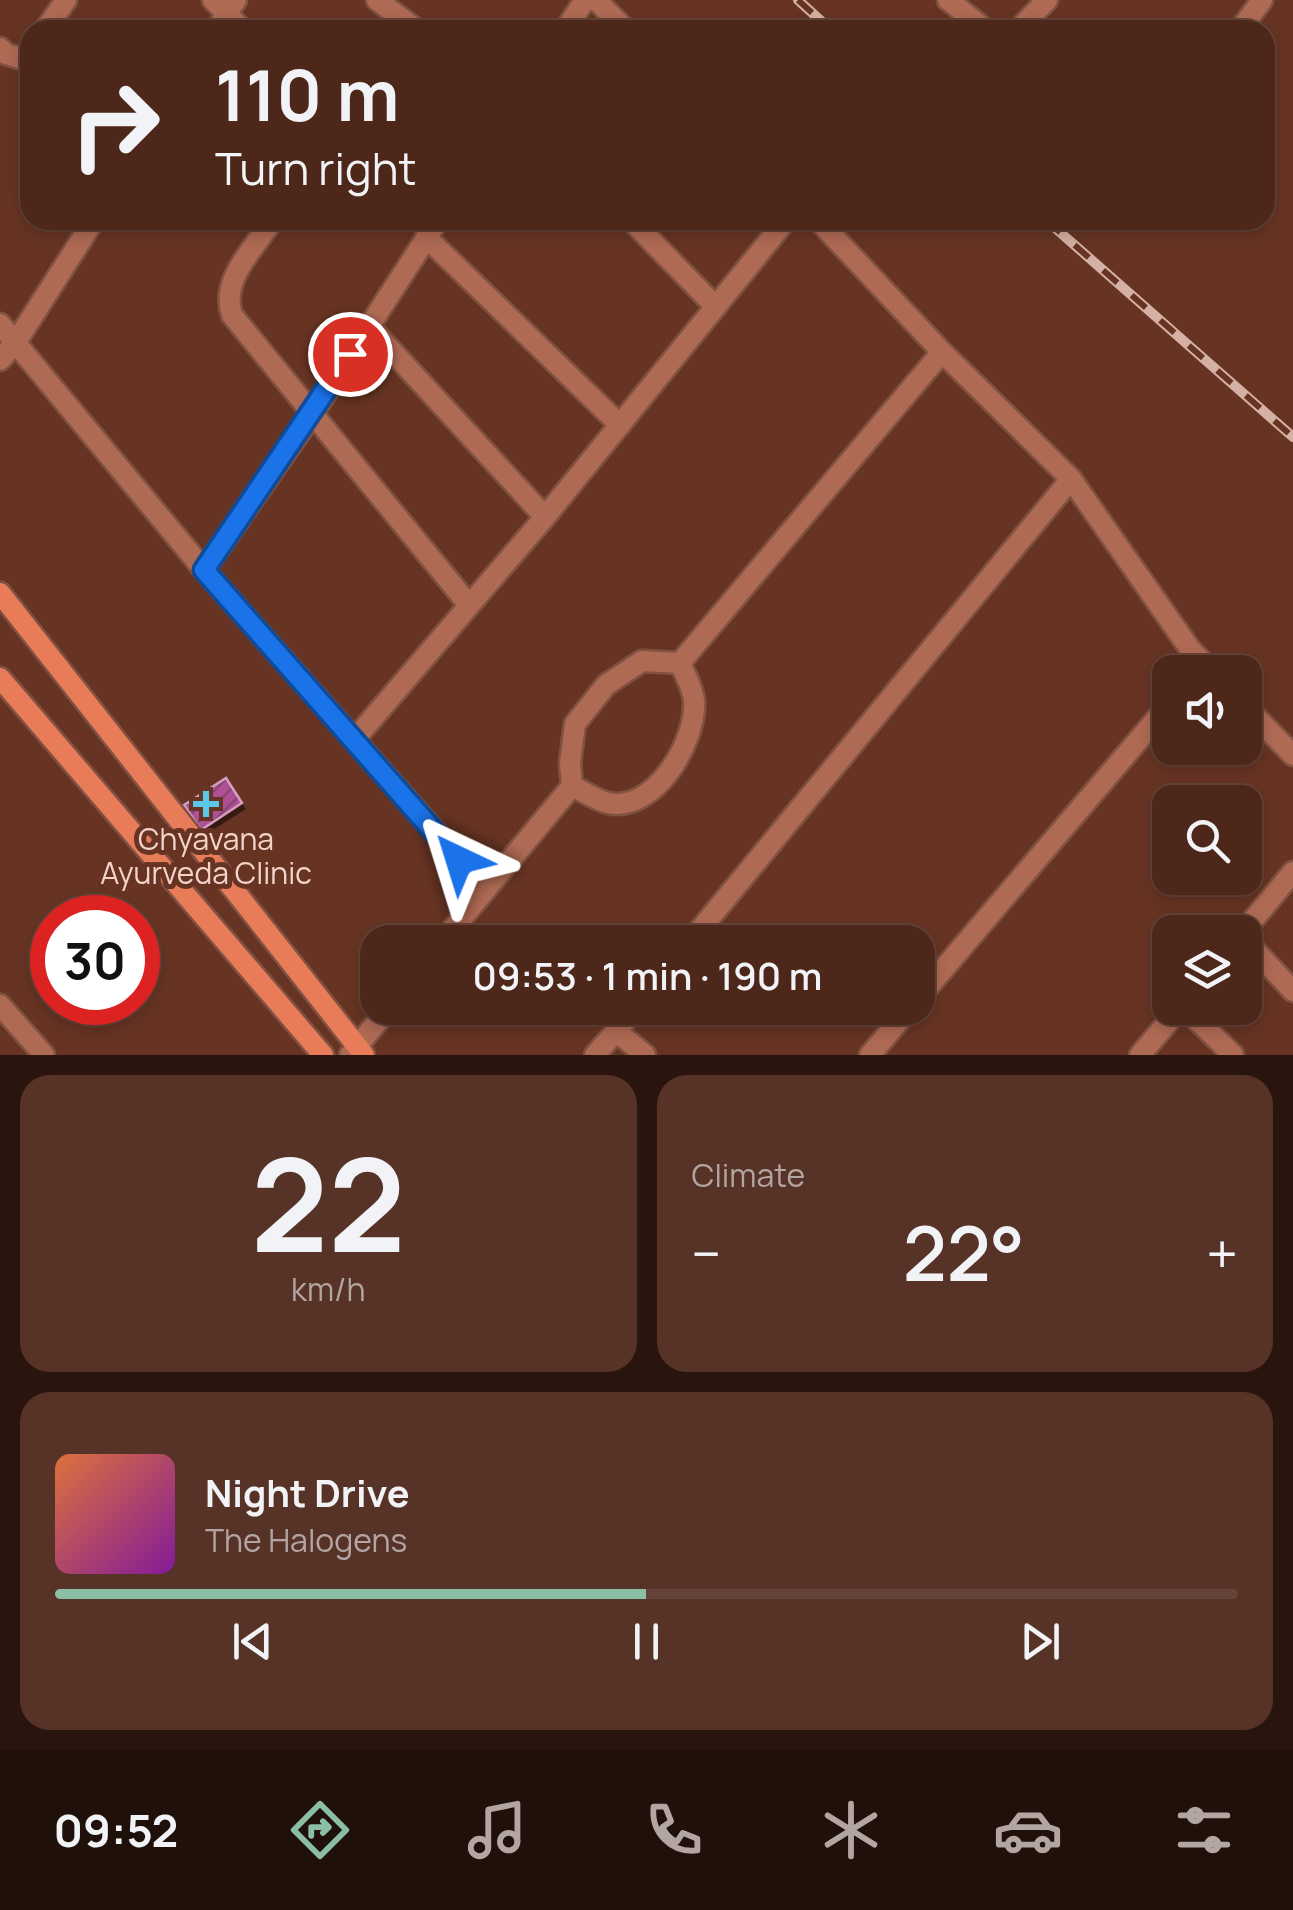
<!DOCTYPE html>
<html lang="en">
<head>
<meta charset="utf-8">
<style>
	:root { --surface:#4d271a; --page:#573327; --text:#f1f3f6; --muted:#b3a5a2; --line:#644439; --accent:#8abfa5 }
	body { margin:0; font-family:Manrope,sans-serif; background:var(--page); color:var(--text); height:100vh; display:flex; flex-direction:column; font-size:38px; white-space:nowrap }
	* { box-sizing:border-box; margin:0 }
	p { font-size:32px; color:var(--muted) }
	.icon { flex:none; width:55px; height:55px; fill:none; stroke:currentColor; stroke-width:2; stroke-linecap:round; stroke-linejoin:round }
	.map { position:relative; height:1055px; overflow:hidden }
	.side { display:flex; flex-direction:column; gap:20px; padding:20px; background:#2a150e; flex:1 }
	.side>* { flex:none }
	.hud { position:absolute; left:20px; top:20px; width:1255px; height:210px; border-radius:30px; box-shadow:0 5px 15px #0003,0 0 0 2px var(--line); background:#4d271a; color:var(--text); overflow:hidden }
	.buttons { position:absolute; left:1152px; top:655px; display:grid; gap:20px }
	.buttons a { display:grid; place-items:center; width:110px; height:110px; border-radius:20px; background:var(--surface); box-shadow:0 5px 15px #0003,0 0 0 2px var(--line); font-size:50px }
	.speed { position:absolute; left:30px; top:895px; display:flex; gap:20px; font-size:50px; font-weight:700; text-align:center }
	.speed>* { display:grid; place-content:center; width:130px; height:130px; border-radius:50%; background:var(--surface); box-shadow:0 5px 15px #0003,0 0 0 2px var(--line); line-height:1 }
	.speed .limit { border:15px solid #d22; background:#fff; color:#111 }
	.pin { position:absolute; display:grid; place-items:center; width:85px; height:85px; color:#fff; margin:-42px; border:5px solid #fff; border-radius:50%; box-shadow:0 2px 10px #0007 }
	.me { position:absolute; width:110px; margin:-55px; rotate:319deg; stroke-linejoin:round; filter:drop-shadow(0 0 8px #0008) }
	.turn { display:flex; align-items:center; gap:35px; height:210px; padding:0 30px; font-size:45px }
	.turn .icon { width:130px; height:130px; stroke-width:2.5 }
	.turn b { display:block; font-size:70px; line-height:85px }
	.big { font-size:75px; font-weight:600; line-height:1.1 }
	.side .card { flex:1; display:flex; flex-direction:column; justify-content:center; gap:15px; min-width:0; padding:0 35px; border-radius:30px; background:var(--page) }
	.side .dial { align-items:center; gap:0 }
	.dial b { font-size:130px; line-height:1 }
	.song { display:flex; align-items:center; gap:30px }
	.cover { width:120px; height:120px; border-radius:15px; background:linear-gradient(135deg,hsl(20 70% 55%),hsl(290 70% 35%)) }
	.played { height:10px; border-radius:5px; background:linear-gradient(90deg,var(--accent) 50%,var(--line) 50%) }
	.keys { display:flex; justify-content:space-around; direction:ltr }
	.heat { display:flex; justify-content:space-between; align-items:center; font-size:55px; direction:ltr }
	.side .tiles { flex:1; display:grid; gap:20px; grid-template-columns:1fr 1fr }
	.card:last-child { grid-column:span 2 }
	.trip { position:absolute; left:360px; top:925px; width:575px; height:100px; border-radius:30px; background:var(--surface); box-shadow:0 5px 15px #0003,0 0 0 2px var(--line); font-weight:600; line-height:100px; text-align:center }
	.tab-bar { display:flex; height:160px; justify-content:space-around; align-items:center; background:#1f100a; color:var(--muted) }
	.tab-bar .icon { width:70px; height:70px }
	.tab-bar .active { color:var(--accent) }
	.tab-bar b { font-size:45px; color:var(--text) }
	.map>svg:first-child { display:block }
	.shadow { fill:#0007 }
	.building { fill:url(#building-hatch); stroke:#d49fc3; stroke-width:2.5 }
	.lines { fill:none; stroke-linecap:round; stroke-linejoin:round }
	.street-casing { stroke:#805141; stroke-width:25 }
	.secondary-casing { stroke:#805141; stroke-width:25 }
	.street { stroke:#af6a54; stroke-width:20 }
	.secondary { stroke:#e87c58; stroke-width:20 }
	.rail-casing { stroke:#d5b0a4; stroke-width:10 }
	.rail { stroke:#673423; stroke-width:6; stroke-dasharray:19; stroke-linecap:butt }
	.route-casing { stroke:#114b97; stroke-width:25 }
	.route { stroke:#1a73e8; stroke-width:18 }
	.poi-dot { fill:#5ac8e6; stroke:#673423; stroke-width:4 }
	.labels { text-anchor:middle; stroke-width:10; stroke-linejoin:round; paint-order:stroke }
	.poi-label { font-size:30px; fill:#f4d3c9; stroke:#673423 }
</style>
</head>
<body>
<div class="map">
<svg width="1293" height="1055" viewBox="0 0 1293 1055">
	<defs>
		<pattern id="building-hatch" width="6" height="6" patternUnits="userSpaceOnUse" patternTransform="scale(2.5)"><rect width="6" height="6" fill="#af5096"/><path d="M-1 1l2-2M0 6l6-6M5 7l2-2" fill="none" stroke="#864972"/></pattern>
	</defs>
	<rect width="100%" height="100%" fill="#673423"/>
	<path class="shadow" d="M230,787l16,22 -38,24 -5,-5z"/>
	<path class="building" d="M226,778l16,25 -41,27 -17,-25z"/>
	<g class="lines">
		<defs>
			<g id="street">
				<path d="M213,0l30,30"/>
				<path d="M377,0l40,30"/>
				<path d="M596,0l30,30"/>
				<path d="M948,0l38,30"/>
				<path d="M45,30l21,-30"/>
				<path d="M216,30l20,-30"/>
				<path d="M565,30l20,-30"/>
				<path d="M1018,30l29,-30"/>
				<path d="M1240,30l22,-30"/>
				<path d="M0,48l6,6 13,4 11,-7"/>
				<path d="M273,220c-19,28 -53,60 -41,95l237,290"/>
				<path d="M631,220l84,86"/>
				<path d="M818,220l124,132 129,127 119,170 23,23"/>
				<path d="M426,237l194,188"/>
				<path d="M0,324l204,246 282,319"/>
				<path d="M368,325l177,192"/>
				<path d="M0,360l16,-18 78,-122"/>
				<path d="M204,570l109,-157 125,-193"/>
				<path d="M1245,706l48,49"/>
				<path d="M354,740l191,-223 241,-297"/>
				<path d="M572,786c11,5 24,14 36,17 47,10 89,-62 86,-103 -1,-12 -9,-25 -14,-37"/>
				<path d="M1243,932l50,-60"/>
				<path d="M1245,940l48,51"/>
				<path d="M442,942l130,-156 -2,-23 5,-39 31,-39 36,-24 38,2 262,-311"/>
				<path d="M690,942l381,-463"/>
				<path d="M918,999l252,-296"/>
				<path d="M0,1005l44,50"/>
				<path d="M636,1008l-20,23 29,24"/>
				<path d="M1185,1008l48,47"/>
				<path d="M350,1055l39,-47"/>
				<path d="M595,1055l21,-24"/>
				<path d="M870,1055l40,-47"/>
				<path d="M1140,1055l40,-47"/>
			</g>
			<g id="secondary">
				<path d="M0,593l364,462"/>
				<path d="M0,678l323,377"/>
			</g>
		</defs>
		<use href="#street" class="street-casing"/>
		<use href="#secondary" class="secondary-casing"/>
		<use href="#street" class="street"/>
		<use href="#secondary" class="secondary"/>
		<defs>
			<g id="rail">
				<path d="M798,0l33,30"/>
				<path d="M1046,220l247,217"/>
			</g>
		</defs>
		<use href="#rail" class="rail-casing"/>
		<use href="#rail" class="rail"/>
	</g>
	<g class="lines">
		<defs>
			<path id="route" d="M350,354l-146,216 255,290"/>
		</defs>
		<use href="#route" class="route-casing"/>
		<use href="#route" class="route"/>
	</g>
	<path class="poi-dot" d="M201 789h10v10h10v10h-10v10h-10v-10h-10v-10h10z"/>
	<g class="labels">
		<g class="poi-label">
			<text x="206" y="850">Chyavana<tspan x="206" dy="34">Ayurveda Clinic</tspan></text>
		</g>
	</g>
</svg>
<div class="buttons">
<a><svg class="icon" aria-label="sound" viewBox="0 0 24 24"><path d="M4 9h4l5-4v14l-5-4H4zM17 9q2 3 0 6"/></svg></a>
<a><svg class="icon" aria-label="search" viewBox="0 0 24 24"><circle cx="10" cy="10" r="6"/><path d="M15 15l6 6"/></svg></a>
<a><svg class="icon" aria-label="layers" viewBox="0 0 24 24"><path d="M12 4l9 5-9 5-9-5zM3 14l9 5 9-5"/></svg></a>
</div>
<div class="speed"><div class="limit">30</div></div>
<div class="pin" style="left:350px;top:354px;background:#d93025"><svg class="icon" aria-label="arrive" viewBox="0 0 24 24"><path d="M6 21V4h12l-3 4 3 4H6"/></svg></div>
<svg class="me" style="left:459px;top:860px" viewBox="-20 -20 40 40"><path d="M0-17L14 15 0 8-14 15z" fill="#1a73e8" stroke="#fff" stroke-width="4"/></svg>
<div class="trip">09:53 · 1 min · 190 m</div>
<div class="hud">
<div class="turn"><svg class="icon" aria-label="right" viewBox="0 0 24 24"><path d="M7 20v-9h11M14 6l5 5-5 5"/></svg><div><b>110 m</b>Turn right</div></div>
</div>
</div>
<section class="side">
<div class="tiles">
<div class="card dial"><b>22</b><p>km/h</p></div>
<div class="card"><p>Climate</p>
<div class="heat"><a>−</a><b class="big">22°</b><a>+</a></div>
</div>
<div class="card">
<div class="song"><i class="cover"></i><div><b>Night Drive</b><p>The Halogens</p></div></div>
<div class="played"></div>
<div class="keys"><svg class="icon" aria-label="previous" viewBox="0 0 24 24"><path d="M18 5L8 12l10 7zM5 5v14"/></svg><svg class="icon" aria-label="pause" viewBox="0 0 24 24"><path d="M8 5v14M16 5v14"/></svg><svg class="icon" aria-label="next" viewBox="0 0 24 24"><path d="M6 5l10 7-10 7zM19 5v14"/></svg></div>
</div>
</div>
</section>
<nav class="tab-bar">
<b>09:52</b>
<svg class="icon active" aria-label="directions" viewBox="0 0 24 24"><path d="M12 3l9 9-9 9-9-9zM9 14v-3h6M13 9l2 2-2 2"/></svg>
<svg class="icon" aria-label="music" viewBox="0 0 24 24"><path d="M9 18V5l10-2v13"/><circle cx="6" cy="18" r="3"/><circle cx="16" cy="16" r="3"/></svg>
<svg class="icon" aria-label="phone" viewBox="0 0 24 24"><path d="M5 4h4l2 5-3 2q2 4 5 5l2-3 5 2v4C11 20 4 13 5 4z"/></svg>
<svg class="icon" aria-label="climate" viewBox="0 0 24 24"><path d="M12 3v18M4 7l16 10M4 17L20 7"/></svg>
<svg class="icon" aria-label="car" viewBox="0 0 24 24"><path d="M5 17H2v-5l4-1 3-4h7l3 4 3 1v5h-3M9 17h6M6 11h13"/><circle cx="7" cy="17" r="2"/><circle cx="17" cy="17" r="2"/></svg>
<svg class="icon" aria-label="filters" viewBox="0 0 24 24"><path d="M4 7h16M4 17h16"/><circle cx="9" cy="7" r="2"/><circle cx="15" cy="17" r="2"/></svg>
</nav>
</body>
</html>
